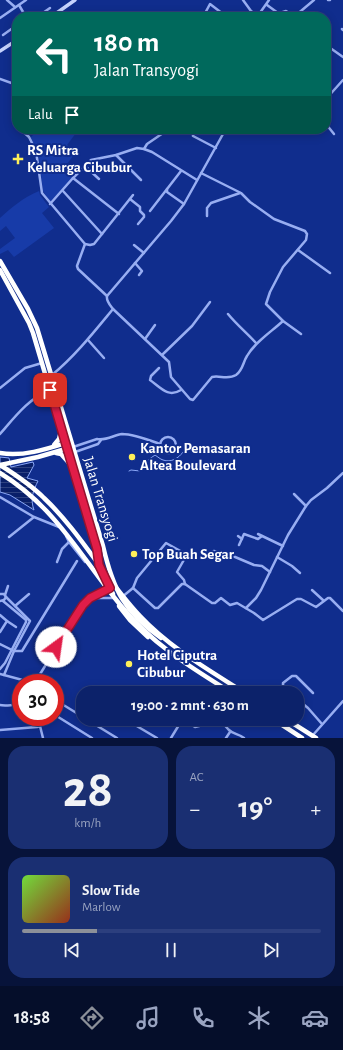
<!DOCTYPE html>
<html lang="id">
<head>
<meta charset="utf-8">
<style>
	:root { --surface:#0c226a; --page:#1a2f72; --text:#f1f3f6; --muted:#9aa4c1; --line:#2c3f7e; --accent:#8c9099 }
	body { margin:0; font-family:"Alegreya Sans",sans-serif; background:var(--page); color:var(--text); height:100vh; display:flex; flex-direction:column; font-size:15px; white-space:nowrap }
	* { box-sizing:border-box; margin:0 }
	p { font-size:13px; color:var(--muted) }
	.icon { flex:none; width:22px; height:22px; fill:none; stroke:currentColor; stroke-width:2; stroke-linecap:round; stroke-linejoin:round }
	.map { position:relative; height:738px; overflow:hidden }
	.drawer { display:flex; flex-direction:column; gap:8px; padding:8px; background:#07133a; flex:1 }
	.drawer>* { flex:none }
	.guide { position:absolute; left:12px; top:12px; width:319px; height:122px; border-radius:16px; box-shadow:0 2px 10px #0003,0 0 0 1px var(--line); background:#00695c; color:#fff; overflow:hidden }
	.speed { position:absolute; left:12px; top:674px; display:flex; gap:8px; font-size:20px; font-weight:700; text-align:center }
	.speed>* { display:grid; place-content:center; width:52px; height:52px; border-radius:50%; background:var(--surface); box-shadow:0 2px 10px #0003,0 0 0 1px var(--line); line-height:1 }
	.speed .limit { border:6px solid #d22; background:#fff; color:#111 }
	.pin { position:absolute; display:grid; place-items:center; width:34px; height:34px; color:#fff; margin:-17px; border-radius:8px; box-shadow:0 2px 6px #0006 }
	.me { position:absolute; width:44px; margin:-22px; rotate:31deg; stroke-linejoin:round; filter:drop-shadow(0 0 3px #0008) }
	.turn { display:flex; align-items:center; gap:14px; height:84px; padding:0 16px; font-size:18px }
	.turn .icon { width:52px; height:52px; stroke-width:2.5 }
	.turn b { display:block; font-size:28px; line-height:34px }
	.then { display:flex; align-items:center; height:38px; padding:0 16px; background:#0003; gap:8px; font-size:15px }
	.big { font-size:30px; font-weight:600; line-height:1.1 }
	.drawer .widget { flex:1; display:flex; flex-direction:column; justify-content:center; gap:6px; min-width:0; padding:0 14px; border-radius:16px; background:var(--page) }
	.drawer .dial { align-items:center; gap:0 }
	.dial b { font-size:52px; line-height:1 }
	.song { display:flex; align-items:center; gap:12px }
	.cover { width:48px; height:48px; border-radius:6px; background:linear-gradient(135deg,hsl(100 70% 55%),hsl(10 70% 35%)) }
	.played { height:4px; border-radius:2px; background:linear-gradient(90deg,var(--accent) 25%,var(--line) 25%) }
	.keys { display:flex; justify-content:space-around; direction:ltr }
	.heat { display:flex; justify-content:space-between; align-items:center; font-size:22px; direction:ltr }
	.drawer .tiles { flex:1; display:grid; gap:8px; grid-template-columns:1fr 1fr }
	.widget:last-child { grid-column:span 2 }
	.trip { position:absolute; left:76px; top:686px; width:228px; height:40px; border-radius:16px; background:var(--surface); box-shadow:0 2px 10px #0003,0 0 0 1px var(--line); font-weight:600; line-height:40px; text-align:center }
	.menu { display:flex; height:64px; justify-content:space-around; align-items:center; background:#050e2a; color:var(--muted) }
	.menu .icon { width:28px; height:28px }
	.menu .current { color:var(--accent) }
	.menu b { font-size:18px; color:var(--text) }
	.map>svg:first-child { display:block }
	.grass { fill:#173ba8 }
	.water { fill:url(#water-rules); stroke:#89a6f6 }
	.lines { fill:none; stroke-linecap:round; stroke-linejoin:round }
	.stream { stroke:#89a6f6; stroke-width:1 }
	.street { stroke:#98aef2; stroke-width:2.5 }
	.secondary { stroke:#c6d3fc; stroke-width:3.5 }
	.highway { stroke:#fff; stroke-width:4.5 }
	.highway-bridge { stroke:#fff; stroke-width:4.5 }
	.route-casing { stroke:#92132f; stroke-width:10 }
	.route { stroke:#e11d48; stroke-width:7 }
	.poi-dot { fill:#fff059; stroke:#102d8d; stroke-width:1.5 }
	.labels { text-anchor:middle; stroke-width:4; stroke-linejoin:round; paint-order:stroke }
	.poi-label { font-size:15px; font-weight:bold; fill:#fff; stroke:#102d8d; text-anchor:start }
	.street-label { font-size:15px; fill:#fff; stroke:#102d8d }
</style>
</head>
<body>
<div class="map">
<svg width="343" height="738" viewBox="0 0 343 738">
	<defs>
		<pattern id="water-rules" width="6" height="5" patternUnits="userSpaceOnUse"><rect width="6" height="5" fill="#091f69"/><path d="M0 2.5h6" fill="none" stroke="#2e4180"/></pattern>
	</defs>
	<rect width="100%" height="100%" fill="#102d8d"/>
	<g class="grass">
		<path d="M32,129h47l-12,16 9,7 -12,16 9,10 -23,24 -7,-11 -5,-41 -8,-12 4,-4z"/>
		<path d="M39,191l1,4 9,12 -7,6 12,15 -40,29 -6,-7 -8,4v-5l15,-11 -9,-12 -6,5v-13c12,-11 24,-21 39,-27z"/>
	</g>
	<path class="water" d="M0,457l9,1 2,9 22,-5 1,3 -7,13 11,3c-5,10 -8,18 -4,29l-24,-15 -10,-3z"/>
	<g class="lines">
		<path class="stream" d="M129,471l2,-1 9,1 4,-8 11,-8c3,2 5,4 8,5 8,3 16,-2 20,-8"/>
		<g class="street">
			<path d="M7,0l8,7"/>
			<path d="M243,0l8,11 8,6"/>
			<path d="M328,0h2"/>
			<path d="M19,5l7,12"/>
			<path d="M267,5l11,8h2l6,-2 9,6"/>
			<path d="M295,16l19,-16"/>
			<path d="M37,17l13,-9"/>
			<path d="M203,17l7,-13 17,13"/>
			<path d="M257,17l12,-17"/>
			<path d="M0,18l26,-18"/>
			<path d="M342,29l1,1"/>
			<path d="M3,35l14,-10"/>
			<path d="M326,45l17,12"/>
			<path d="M0,79l17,6"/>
			<path d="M326,99l17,-19"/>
			<path d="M17,115l-3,3 3,7"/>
			<path d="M326,124l8,10"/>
			<path d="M20,129l9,8 7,14 6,42 43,51 5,1 4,-1 39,-49"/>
			<path d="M196,129l-3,5v2l23,12"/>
			<path d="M295,133l3,-4"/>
			<path d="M144,149l3,-5 22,-15"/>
			<path d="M116,155l25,25"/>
			<path d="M85,166l14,13"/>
			<path d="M201,173l40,20 9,9 24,17 31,12 2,3 -1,6 -23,27 -13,25 -4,12 17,17 18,13"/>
			<path d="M73,178l46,36"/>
			<path d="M167,189v3l17,12"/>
			<path d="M63,191l39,43"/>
			<path d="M130,199l10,8v4l4,4v2l-6,7"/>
			<path d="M50,204l23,-26 18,-18 25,-5 21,-7 7,1 8,3 45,28"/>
			<path d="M150,211l31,-40"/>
			<path d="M207,216v-8l4,-5 29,-10"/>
			<path d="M85,244l-8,22 1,3 29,27c-1,5 3,9 6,13l56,53 2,15 19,22 3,1 19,-23c7,-2 16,3 24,-2 7,-5 7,-13 11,-19 8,-14 24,-24 36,-35"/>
			<path d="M134,245l10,8"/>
			<path d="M298,250l32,23"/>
			<path d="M135,263l7,8 -3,4"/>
			<path d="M107,296l64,-75 13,-17 39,-70 2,-5"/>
			<path d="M228,314c9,11 19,19 28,29"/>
			<path d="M145,339l10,-14"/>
			<path d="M88,340l16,18"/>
			<path d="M162,355l30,-29 18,-24"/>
			<path d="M159,368l-8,8 -1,4c11,8 18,18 31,10"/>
			<path d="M52,375c23,-19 42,-43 61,-66"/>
			<path d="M0,388l25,-20 17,-5"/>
			<path d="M0,434c14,-16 29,-36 50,-44"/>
			<circle cx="168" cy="445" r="8"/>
			<path d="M73,447l24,-8c9,2 17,-4 25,-5 12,0 27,6 38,10"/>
			<path d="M75,452l23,-8 3,-4"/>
			<path d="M294,494l12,12"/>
			<path d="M0,497l34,20 25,10"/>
			<path d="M258,534l25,12"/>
			<path d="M66,536l3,6 16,20"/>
			<path d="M238,536l4,3"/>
			<path d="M9,537l25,-20"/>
			<path d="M239,545l5,-11 14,5 4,-3"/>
			<path d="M207,554l7,-3 8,2 6,1 26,11 8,1 8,6"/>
			<path d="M277,557l15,9 8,7"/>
			<path d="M57,562l5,-13 7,-7"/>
			<path d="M185,584l27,19h3l6,-5 9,7 7,-2 17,10 9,7 34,-21h4l15,8 12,-9h2l13,13"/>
			<path d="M133,588l4,-10 29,-35 18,10 1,5 -8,14 7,8 1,4"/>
			<path d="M133,588l22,20h3l24,-24h3"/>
			<path d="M312,590l12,11"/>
			<path d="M0,594h4l2,3 -2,3 -4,1"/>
			<path d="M5,595l3,-9"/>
			<path d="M122,597l11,-9"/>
			<path d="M90,598h24"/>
			<path d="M15,606l14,-12"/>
			<path d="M246,608l10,-10 5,-8 27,-55 18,-29 5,-6 16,-12 16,-15"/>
			<path d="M7,621l9,6"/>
			<path d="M0,632l7,-11 -7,-6"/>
			<path d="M0,644l14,7h8l55,-90"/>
			<path d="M0,669l5,-6 21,-41v-2l-23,-19"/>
			<path d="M0,674l30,8"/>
			<path d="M4,675l10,-24 16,-30 -24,-24"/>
			<path d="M37,679l46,-74 7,-7 18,-9"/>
			<path d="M30,683l1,-3 4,-2 4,2 1,3"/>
			<path d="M290,693l-7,-8v-2l9,-7h4l17,17"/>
			<path d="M55,699l2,2 -2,3"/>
			<path d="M297,699l11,9 14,16"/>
			<path d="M57,701l26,16"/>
			<path d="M0,705c11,1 14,2 21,-8"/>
			<path d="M55,715l37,23"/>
			<path d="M86,719l31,19"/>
			<path d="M131,719l4,6 22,13"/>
			<path d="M181,719l14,8 25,-6c4,3 6,6 9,9 4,4 10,4 15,8"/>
			<path d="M40,726l3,12"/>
			<path d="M0,730l37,-3 3,-1 7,-9"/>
			<path d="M313,735l30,-34"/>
			<path d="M171,738l11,-18"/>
			<path d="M226,738l4,-6"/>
		</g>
		<g class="secondary">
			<path d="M51,17l24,-17"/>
			<path d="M0,51l17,-11"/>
		</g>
		<g class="highway">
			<path d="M0,261l28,48 9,19 66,218c10,43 21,66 58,92"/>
			<path d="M0,270l29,53 4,10 64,216 2,16 14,29"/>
			<path d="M54,445l5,-6 2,-8"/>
			<path d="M0,453c23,4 47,-4 69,-11"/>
			<path d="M56,453l5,1 9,10"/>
			<path d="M0,465l38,-8 31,-9"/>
			<path d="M119,606l11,14 18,17"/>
			<path d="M286,719l30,19"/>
		</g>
		<g class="highway-bridge">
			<path d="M0,465c16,10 31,20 44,33 37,35 61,81 96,118 30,32 69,54 105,77"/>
			<path d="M0,473c57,35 81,85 122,134 30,37 70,61 110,86"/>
			<path d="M273,719l29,19"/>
		</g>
	</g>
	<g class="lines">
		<defs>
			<path id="route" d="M50,390l22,75 25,84 2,16 11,23 -20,10 -7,7 -27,42"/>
		</defs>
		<use href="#route" class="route-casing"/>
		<use href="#route" class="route"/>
	</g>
	<g class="poi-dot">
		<path d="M16 153h4v4h4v4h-4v4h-4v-4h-4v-4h4z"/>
		<circle cx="132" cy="457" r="4"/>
		<circle cx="134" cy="554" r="4"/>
		<circle cx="129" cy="664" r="4"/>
	</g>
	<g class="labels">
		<g class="poi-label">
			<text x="27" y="155">RS Mitra<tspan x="27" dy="17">Keluarga Cibubur</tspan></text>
			<text x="140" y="453">Kantor Pemasaran<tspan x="140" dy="17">Altea Boulevard</tspan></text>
			<text x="142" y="559">Top Buah Segar</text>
			<text x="137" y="660">Hotel Ciputra<tspan x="137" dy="17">Cibubur</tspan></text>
		</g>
		<g class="street-label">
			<text transform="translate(101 499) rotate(73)" y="5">Jalan Transyogi</text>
		</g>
	</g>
</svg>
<div class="speed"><div class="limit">30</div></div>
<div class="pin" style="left:50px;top:390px;background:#d93025"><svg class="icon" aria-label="arrive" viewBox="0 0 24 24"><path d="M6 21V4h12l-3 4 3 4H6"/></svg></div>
<svg class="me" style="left:56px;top:647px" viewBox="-20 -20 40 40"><circle r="19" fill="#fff"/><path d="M0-13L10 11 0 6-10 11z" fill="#e11d48"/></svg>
<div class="trip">19:00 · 2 mnt · 630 m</div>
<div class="guide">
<div class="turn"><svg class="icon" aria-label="left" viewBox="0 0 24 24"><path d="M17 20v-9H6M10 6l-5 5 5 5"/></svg><div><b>180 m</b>Jalan Transyogi</div></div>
<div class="then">Lalu<svg class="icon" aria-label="arrive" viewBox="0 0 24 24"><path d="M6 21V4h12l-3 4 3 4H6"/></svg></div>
</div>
</div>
<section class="drawer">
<div class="tiles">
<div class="widget dial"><b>28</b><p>km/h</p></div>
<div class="widget"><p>AC</p>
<div class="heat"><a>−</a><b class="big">19°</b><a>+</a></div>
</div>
<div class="widget">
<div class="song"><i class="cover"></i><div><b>Slow Tide</b><p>Marlow</p></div></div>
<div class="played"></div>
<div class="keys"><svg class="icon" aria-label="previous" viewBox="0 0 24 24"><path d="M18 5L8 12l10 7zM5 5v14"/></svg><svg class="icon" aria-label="pause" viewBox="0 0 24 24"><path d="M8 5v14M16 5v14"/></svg><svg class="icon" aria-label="next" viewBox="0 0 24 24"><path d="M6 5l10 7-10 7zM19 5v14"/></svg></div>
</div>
</div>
</section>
<nav class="menu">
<b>18:58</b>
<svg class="icon current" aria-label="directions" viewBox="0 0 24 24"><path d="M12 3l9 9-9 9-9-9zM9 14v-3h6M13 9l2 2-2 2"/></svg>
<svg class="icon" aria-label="music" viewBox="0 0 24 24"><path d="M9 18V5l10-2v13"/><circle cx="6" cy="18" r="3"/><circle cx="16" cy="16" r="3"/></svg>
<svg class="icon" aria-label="phone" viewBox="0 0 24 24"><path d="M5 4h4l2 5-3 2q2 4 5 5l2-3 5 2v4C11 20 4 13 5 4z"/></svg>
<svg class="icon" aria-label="climate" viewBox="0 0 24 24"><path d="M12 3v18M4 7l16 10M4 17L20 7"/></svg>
<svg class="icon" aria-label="car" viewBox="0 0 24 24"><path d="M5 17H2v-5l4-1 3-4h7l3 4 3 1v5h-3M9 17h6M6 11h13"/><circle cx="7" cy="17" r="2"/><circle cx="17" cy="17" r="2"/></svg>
</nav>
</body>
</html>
